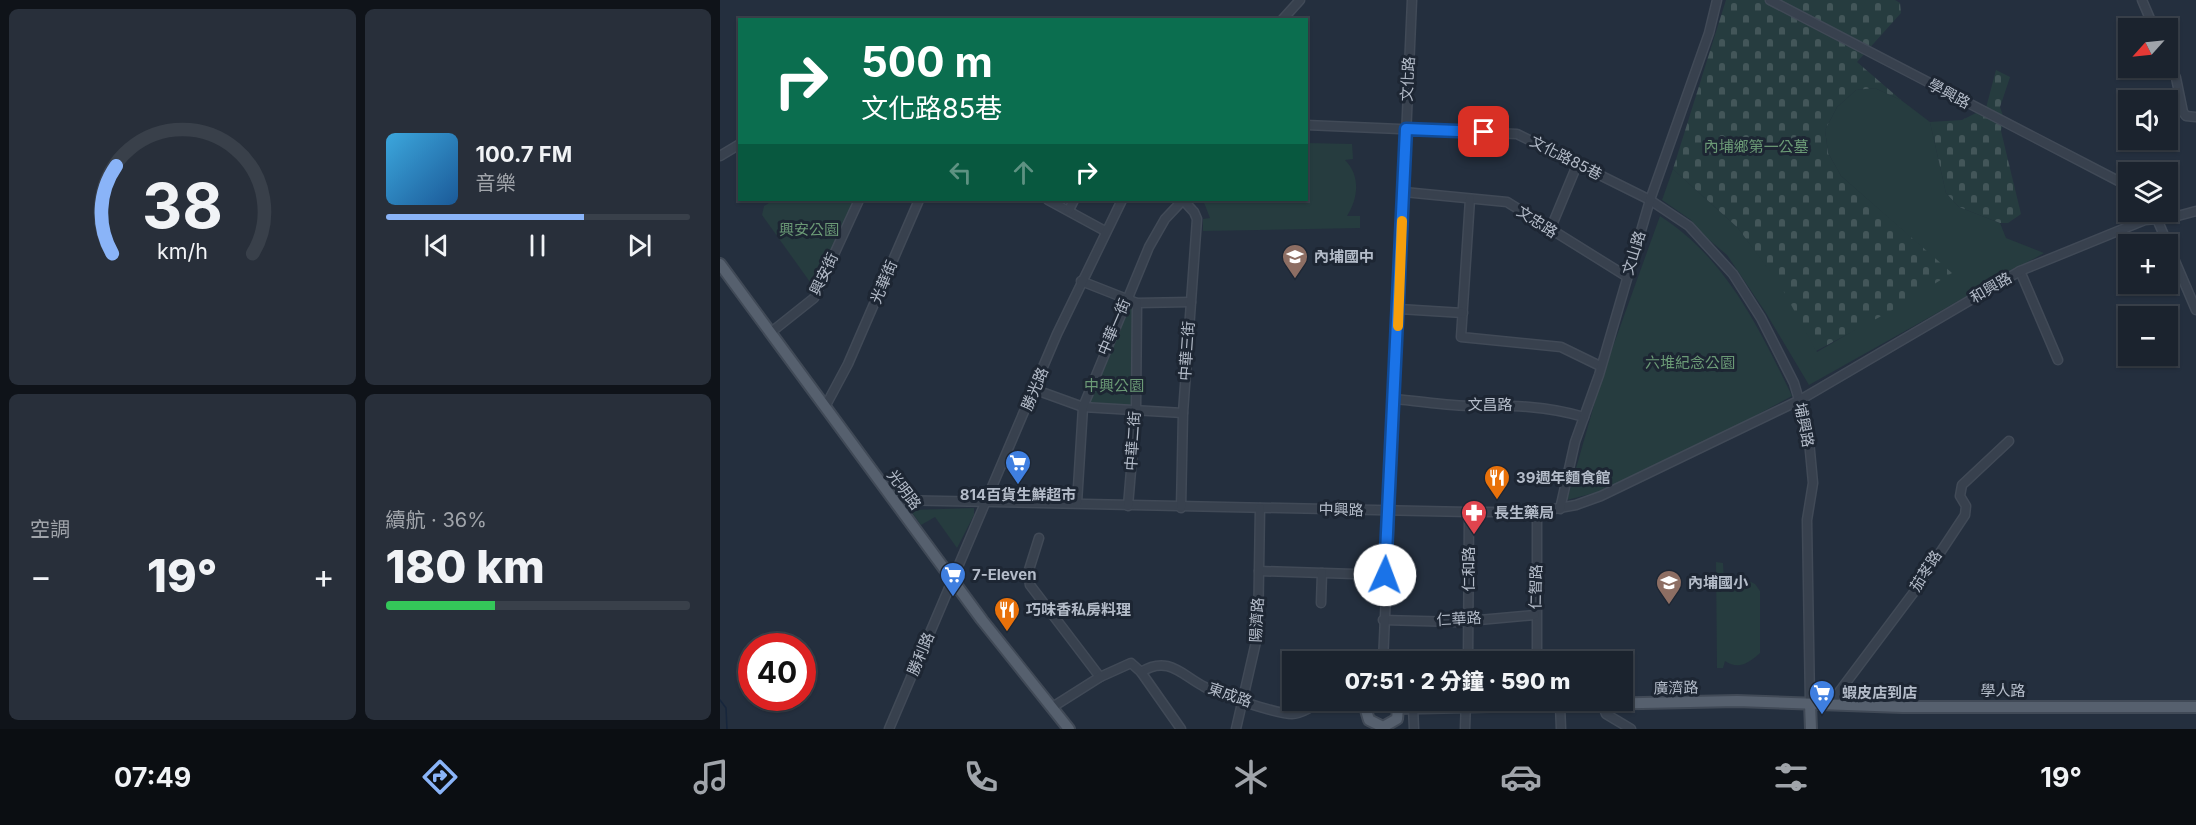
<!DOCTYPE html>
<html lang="zh-TW">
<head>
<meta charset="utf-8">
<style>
	:root { --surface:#1b232e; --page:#282f3a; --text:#f1f3f6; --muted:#a0a4aa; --line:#39404a; --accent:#8ab4f8 }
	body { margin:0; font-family:Inter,"Noto Sans TC",sans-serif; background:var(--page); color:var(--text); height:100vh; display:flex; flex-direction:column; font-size:22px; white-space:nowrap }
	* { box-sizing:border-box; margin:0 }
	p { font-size:20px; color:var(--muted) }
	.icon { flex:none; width:33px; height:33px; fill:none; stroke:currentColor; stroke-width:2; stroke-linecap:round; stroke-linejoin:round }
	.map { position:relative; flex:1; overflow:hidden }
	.drawer { display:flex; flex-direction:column; gap:9px; padding:9px; background:#0f1319; width:720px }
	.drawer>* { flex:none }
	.top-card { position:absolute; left:18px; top:18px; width:570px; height:183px; border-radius:0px; box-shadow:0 2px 4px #0004,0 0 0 2px var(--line); background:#0b6e4f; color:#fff; overflow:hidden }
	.needle { width:39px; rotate:243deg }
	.controls { position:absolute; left:1398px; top:18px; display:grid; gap:12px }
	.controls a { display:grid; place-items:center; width:60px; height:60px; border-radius:0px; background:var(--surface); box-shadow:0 2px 4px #0004,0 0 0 2px var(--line); font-size:30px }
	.speed { position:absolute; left:18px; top:633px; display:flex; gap:12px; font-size:30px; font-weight:700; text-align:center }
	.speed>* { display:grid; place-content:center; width:78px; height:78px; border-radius:50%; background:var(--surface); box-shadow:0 2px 4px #0004,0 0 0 2px var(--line); line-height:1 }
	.speed .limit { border:9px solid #d22; background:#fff; color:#111 }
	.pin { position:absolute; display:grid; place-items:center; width:51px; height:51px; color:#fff; margin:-26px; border-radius:12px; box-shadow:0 3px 9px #0006 }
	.me { position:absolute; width:66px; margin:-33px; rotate:2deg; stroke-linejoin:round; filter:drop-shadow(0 0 4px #0008) }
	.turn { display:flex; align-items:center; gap:21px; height:126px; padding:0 24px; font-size:27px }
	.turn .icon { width:78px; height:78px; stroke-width:2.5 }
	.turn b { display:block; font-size:42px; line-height:51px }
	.lanes { display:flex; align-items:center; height:57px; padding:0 24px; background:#0003; justify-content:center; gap:30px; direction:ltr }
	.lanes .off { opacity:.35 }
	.big { font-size:45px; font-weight:800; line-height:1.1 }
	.drawer .widget { flex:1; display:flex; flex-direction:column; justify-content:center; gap:9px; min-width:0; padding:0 21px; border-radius:9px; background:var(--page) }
	.drawer .dial { align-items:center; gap:0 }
	.dial svg { height:156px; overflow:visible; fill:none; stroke:var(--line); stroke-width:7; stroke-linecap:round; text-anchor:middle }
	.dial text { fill:var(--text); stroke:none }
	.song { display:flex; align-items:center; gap:18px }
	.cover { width:72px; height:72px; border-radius:9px; background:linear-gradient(135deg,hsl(200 70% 55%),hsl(210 70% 35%)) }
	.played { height:6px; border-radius:3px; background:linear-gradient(90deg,var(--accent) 65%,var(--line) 65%) }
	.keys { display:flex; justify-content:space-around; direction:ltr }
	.heat { display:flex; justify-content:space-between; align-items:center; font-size:33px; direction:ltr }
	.charge { height:9px; border-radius:4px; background:linear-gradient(90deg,#34c759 36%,var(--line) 0) }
	.drawer .tiles { flex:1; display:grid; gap:9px; grid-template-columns:repeat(2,1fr) }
	.trip { position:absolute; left:562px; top:651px; width:351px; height:60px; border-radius:0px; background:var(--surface); box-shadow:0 2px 4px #0004,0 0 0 2px var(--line); font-weight:800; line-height:60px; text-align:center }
	.menu { display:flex; height:96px; justify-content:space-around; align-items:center; background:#0b0e12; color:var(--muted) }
	.menu .icon { width:42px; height:42px }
	.menu .active { color:var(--accent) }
	.menu b { font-size:27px; color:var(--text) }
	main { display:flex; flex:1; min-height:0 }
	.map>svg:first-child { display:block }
	.green { fill:#263c3f }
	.cemetery { fill:url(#cemetery-stones) }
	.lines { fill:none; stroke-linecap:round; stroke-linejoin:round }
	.stream { stroke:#17263c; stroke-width:1.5 }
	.minor-casing { stroke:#414a57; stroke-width:11 }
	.major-casing { stroke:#414a57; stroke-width:14 }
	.minor { stroke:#38414e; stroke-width:8 }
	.major { stroke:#56606e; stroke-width:10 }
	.route-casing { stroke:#114b97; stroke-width:15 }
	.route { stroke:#1a73e8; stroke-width:10 }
	.slow { stroke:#f59e0b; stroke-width:10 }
	.labels { text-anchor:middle; stroke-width:6; stroke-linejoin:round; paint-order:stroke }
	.street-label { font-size:15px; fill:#b4bcc9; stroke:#1d2633 }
	.park-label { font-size:15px; fill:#6b9a76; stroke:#1d2633 }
	.poi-label { font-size:15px; font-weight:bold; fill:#b4bcc9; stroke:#1d2633; text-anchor:start }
</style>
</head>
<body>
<main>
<section class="drawer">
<div class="tiles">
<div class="widget dial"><svg viewBox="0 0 100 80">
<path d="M14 69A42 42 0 1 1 86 69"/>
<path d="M14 69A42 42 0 0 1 16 24" stroke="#8ab4f8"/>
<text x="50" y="56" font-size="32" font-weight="700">38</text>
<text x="50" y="72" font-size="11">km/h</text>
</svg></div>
<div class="widget">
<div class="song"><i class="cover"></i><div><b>100.7 FM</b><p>音樂</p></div></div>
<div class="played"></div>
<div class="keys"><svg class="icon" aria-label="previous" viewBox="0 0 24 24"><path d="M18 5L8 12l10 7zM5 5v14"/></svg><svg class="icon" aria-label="pause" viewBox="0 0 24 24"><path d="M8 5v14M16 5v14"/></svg><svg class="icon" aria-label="next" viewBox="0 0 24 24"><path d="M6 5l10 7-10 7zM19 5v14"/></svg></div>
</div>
<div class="widget"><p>空調</p>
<div class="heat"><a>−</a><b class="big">19°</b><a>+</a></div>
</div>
<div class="widget"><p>續航 · 36%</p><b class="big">180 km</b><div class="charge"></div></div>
</div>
</section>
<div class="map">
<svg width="1476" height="729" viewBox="0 0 1476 729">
	<defs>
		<pattern id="cemetery-stones" width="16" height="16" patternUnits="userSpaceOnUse" patternTransform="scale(1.5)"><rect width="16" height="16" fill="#263c3f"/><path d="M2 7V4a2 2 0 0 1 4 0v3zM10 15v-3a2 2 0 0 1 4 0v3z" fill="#435659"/></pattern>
	</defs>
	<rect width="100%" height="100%" fill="#242f3e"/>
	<g class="green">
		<path d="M1155,88l26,12 29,22 16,71 13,14 41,16 6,15 38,15 -235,132 -43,-72 -39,-58 -26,-22 -10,-13 -29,-20 11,-31 65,59 45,60 34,64 134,-79 -110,-97 -13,-23 -3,-23 12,-23 19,-17z"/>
		<path d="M587,143l45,1 1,15 -8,1c16,16 13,39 2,56h13v12l-157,3v-12l7,-1 -7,-18h103z"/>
		<path d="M54,200h81l-37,82h-8l-48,-67 2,-9z"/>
		<path d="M940,216c66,42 99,112 132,180l-97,52 -97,44 -31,8 35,-123z"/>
		<path d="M408,303l7,2 -2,103 -48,-3z"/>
		<path d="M254,508v7l-17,33 -22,-31 -14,8 -11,-15z"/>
		<path d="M996,562l7,1 1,19 17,-5 14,7 5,7v62c-11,10 -21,17 -35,8l-2,7h-6z"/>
	</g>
	<g class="cemetery">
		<path d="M1006,0h169l5,3 1,10 -44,49 44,38 -26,-12 -19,2 -19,17 -12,23 3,23 13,23 111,97 -63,39 -73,39 -34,-63 -44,-60 -65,-59z"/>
		<path d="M1276,70l14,7 -10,30 4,12 -3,12 20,83 -13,9h-8l-41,-16 -13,-14 -16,-71 32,-2 24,-12z"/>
	</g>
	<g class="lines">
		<path class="stream" d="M0,700l6,8 1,21"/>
		<defs>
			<g id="minor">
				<path d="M1050,0l358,186"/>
				<path d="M1422,0l12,28"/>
				<path d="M562,20l18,-20"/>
				<path d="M1448,59l8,19 7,34 3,4 10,1"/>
				<path d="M586,125l211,9 133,66 39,26 44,48 28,44 33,65 14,47 5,53 -6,37 3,184"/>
				<path d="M0,156l20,-12"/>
				<path d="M684,192l103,10 119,74"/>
				<path d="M750,199l-9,138 100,10 39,19"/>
				<path d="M328,200l57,31"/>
				<path d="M349,210l5,-10"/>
				<path d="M1434,212l42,98"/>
				<path d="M830,230l27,-65"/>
				<path d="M1300,271l38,89"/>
				<path d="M361,281l56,22 54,-1"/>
				<path d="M679,309l64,4"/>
				<path d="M50,333l44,-35 45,-98"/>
				<path d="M316,390l47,17 100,6"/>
				<path d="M674,399c26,2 54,7 80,7 38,-1 73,0 110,11"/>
				<path d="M105,407l23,-43 71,-164"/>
				<path d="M173,500l576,12h68l39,-7 25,-9 199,-96 220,-129 125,-51 25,-2 26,-7"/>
				<path d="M357,503l6,-96 66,-160 16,-28 18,-19"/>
				<path d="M408,506l8,-95 1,-108"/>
				<path d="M461,508l2,-95 14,-194 -3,-7 -11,-12"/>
				<path d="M840,509l15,-67 24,-67 51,-175 59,-167 8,-33"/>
				<path d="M817,512v150"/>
				<path d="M319,538l-11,35 2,12 70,92"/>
				<path d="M539,571l126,4"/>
				<path d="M601,603l1,-30"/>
				<path d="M663,620l74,2 78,-7"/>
				<path d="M663,662l29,-662"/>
				<path d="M748,662l1,-150"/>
				<path d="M421,672c27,-17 41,3 62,14 13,8 75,28 89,28 9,0 22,-8 29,-14"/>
				<path d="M882,704l4,10 25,15"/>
				<path d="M1110,704l84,-112 51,-77 1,-9 -6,-10 2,-11 47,-44"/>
				<path d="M840,705l1,24"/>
				<path d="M693,707l1,22"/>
				<path d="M331,708l49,-31 31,-14 10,9 40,57"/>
				<path d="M169,729l168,-395 65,-134"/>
				<path d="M516,729l22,-96 2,-125"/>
				<path d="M745,729l1,-29"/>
			</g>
			<g id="major">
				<path d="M0,264l262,356 87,109"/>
				<path d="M651,700l-5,10 3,10 14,7 14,-8 1,-11 -4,-8"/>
				<path d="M1090,704l1,25"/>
				<path d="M678,708l339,-7 165,6h294"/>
			</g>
		</defs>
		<use href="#minor" class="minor-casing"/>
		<use href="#major" class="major-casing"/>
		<use href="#minor" class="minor"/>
		<use href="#major" class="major"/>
	</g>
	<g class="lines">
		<defs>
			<path id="route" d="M665,575l21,-446 78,3"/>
		</defs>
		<use href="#route" class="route-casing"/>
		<use href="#route" class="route"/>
		<path class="slow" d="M678,326l4,-105"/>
	</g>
	<defs>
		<symbol id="school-pin" viewBox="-11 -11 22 30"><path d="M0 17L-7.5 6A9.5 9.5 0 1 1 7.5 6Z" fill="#8d6e63" stroke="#1d2633"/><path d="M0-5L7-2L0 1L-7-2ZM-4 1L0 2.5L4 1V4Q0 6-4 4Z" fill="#fff"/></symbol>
		<symbol id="supermarket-pin" viewBox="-11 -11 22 30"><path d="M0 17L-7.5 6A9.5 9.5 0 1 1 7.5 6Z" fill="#3f7fe0" stroke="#1d2633"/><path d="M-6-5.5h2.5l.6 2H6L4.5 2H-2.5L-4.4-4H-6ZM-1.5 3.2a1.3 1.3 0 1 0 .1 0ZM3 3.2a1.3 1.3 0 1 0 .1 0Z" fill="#fff"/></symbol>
		<symbol id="restaurant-pin" viewBox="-11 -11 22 30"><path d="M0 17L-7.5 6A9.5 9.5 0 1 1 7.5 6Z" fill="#e8710a" stroke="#1d2633"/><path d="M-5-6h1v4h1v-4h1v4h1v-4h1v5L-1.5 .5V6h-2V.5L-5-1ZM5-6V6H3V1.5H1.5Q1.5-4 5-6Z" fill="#fff"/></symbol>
		<symbol id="pharmacy-pin" viewBox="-11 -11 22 30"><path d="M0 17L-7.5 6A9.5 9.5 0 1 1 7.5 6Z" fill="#e0444e" stroke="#1d2633"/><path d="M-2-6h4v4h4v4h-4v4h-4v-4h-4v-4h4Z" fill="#fff"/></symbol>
	</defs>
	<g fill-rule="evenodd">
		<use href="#school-pin" x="560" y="242" width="30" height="40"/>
		<use href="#supermarket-pin" x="283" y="448" width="30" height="40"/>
		<use href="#restaurant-pin" x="762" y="463" width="30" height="40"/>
		<use href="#pharmacy-pin" x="739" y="498" width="30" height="40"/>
		<use href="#supermarket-pin" x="218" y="560" width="30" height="40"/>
		<use href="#school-pin" x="934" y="568" width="30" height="40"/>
		<use href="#restaurant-pin" x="272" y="595" width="30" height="40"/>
		<use href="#supermarket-pin" x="1087" y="678" width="30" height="40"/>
	</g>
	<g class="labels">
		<g class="street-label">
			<text transform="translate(688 79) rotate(-87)" y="5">文化路</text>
			<text transform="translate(1229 94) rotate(28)" y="5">學興路</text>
			<text transform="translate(846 158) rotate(27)" y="5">文化路85巷</text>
			<text transform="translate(817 222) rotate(33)" y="5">文忠路</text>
			<text transform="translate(914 253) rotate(-73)" y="5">文山路</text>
			<text transform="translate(104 274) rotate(-64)" y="5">興安街</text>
			<text transform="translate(164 282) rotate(-67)" y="5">光華街</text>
			<text transform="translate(1271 288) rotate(-30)" y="5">和興路</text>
			<text transform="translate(394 327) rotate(-67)" y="5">中華一街</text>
			<text transform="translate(467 351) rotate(-86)" y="5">中華三街</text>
			<text transform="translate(315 389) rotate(-67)" y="5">勝光路</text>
			<text x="770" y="410">文昌路</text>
			<text transform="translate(1084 425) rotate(79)" y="5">埔興路</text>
			<text transform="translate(413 441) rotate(-86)" y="5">中華二街</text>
			<text transform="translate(184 490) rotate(53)" y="5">光明路</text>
			<text transform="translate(621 510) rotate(1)" y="5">中興路</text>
			<text transform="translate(749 569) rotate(-90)" y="5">仁和路</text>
			<text transform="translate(1206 571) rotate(-58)" y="5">茄苳路</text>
			<text transform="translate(816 587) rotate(-89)" y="5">仁智路</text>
			<text transform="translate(739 619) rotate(-3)" y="5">仁華路</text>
			<text transform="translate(537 620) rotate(-87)" y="5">陽濟路</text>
			<text transform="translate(201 654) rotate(-67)" y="5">勝利路</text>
			<text transform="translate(956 688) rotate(-1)" y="5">廣濟路</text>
			<text x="1283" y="696">學人路</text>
			<text transform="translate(510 695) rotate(19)" y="5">東成路</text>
		</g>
		<g class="park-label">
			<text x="1036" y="152">內埔鄉第一公墓</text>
			<text x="89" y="235">興安公園</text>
			<text x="970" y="368">六堆紀念公園</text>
			<text x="394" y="391">中興公園</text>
		</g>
		<g class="poi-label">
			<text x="594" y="262">內埔國中</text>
			<text x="796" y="483">39週年麵食館</text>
			<text x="298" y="500" text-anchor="middle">814百貨生鮮超市</text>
			<text x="774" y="518">長生藥局</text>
			<text x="252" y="580">7-Eleven</text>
			<text x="968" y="588">內埔國小</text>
			<text x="306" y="615">巧味香私房料理</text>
			<text x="1122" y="698">蝦皮店到店</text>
		</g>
	</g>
</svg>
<div class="controls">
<a><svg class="needle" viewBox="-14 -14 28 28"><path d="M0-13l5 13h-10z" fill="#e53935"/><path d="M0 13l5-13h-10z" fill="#a0a4aa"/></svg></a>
<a><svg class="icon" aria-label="sound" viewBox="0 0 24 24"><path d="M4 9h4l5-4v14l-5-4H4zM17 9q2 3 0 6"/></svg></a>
<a><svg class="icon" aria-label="layers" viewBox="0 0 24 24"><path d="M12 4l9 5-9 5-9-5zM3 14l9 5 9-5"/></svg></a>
<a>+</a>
<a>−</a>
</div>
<div class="speed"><div class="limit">40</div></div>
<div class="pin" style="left:764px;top:132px;background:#d93025"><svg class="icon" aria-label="arrive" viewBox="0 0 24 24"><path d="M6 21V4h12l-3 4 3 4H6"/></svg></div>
<svg class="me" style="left:665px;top:575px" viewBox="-20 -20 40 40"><circle r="19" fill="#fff"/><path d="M0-13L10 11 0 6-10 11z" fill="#1a73e8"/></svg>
<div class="trip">07:51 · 2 分鐘 · 590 m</div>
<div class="top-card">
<div class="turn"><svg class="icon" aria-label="right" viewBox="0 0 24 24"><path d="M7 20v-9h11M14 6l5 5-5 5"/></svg><div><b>500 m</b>文化路85巷</div></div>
<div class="lanes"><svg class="icon off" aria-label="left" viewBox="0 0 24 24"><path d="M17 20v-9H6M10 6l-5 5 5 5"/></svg><svg class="icon off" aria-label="ahead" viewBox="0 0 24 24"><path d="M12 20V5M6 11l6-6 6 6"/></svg><svg class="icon" aria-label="right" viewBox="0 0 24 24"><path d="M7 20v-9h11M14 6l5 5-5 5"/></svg></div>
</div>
</div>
</main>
<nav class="menu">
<b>07:49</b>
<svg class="icon active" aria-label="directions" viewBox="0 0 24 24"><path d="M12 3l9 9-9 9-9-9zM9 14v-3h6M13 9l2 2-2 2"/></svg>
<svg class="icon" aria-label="music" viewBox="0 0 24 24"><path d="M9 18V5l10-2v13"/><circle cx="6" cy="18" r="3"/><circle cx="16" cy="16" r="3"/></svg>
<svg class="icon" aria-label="phone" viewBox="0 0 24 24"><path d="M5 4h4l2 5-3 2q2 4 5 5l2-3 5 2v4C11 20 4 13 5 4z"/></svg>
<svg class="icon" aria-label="climate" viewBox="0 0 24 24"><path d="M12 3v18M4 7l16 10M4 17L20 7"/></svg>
<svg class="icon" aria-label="car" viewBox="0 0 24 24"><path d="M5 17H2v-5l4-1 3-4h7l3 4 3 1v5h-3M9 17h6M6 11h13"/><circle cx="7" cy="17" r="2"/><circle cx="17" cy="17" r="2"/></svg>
<svg class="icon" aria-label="filters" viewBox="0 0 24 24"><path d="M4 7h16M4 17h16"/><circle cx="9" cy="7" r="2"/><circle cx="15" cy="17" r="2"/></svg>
<b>19°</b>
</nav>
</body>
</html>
